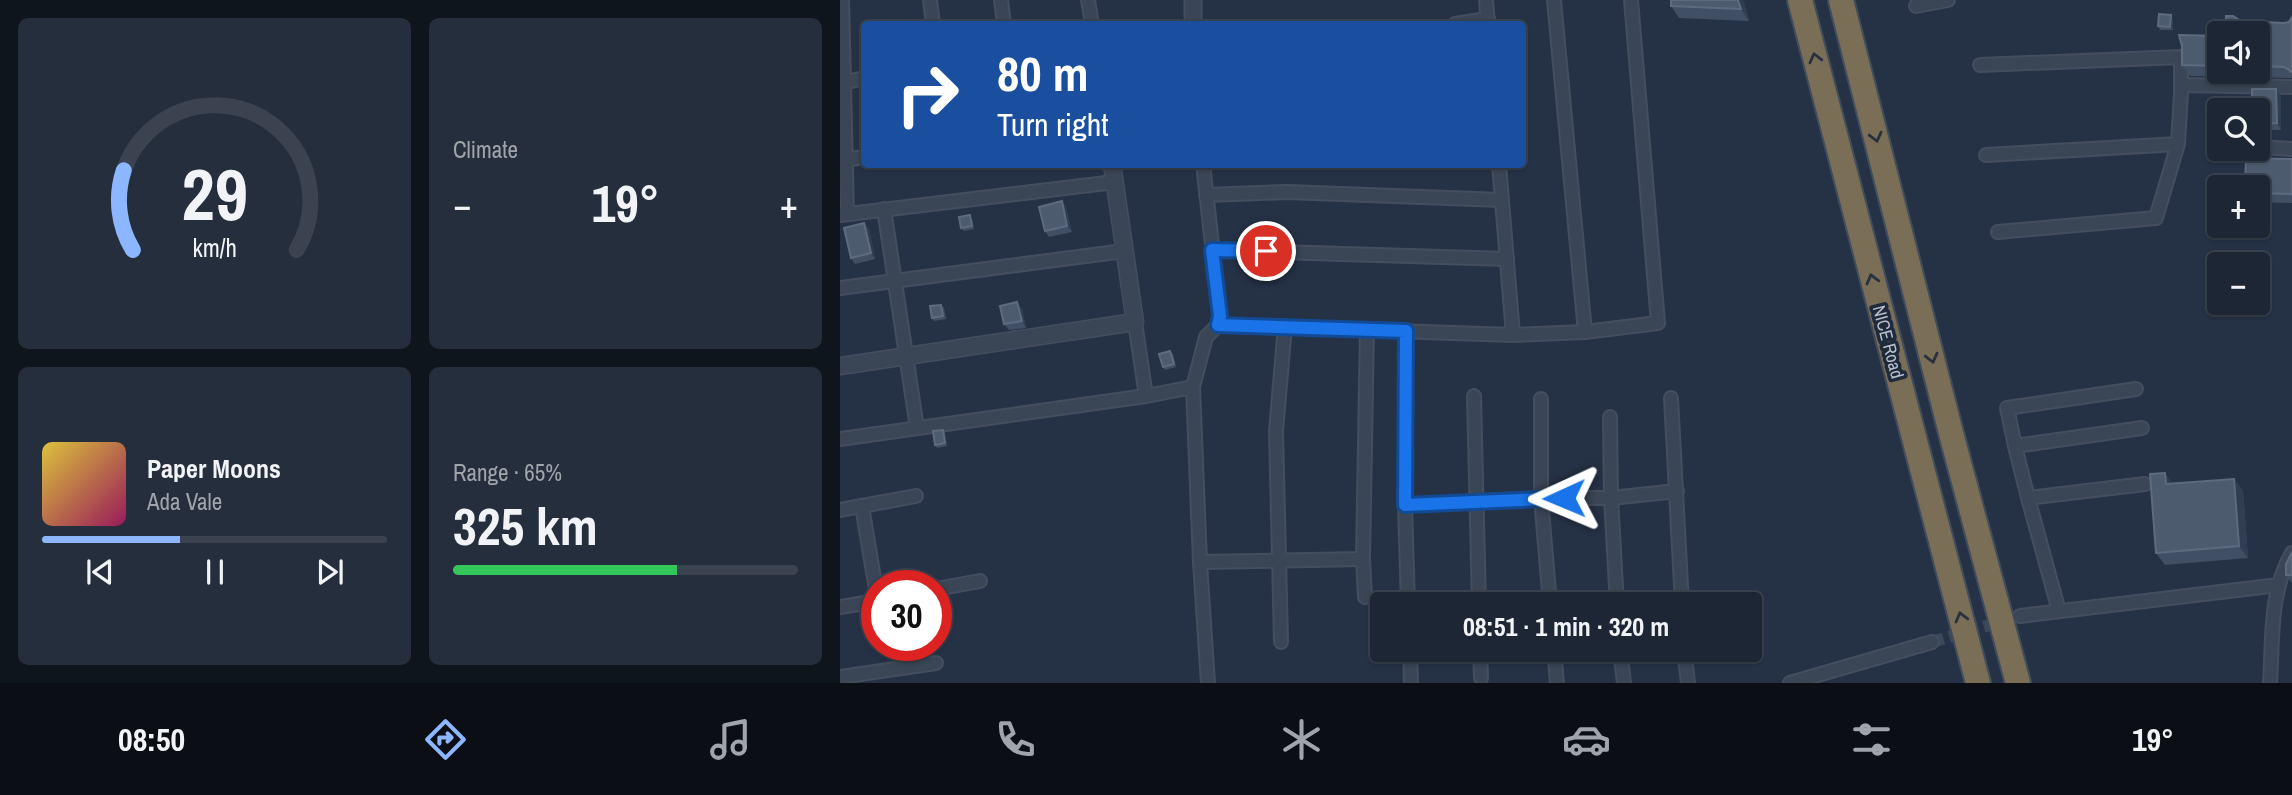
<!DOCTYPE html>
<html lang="en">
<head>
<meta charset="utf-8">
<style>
	:root { --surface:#1c2634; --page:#252e3c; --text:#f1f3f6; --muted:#a0a5ac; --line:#3a434f; --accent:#8cb6ff }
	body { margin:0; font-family:"Archivo Narrow",sans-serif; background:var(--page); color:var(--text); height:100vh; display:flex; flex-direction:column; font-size:26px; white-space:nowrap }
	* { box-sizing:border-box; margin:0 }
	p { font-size:23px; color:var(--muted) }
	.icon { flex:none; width:38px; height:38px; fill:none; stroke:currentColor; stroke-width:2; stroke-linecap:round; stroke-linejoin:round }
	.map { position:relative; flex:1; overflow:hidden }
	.drawer { display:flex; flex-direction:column; gap:18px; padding:18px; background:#0f151d; width:840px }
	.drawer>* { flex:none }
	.guide { position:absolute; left:21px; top:21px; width:665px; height:147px; border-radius:7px; box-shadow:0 2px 5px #0004,0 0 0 2px var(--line); background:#1a4fa0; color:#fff; overflow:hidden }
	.controls { position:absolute; left:1367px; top:21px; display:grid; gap:14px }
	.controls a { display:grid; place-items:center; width:63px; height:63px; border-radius:7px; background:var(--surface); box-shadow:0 2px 5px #0004,0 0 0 2px var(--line); font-size:35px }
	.speed { position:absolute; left:21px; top:570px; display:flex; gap:14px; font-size:35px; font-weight:700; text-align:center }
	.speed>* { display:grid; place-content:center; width:91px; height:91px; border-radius:50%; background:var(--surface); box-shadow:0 2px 5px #0004,0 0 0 2px var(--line); line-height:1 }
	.speed .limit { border:10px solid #d22; background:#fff; color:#111 }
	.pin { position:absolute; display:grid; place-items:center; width:60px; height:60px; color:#fff; margin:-30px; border:4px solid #fff; border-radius:50%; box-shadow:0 2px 7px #0007 }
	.me { position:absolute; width:77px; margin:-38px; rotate:269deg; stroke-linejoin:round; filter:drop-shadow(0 0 5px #0008) }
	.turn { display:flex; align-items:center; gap:24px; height:147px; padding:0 21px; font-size:32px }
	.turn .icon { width:91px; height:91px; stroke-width:2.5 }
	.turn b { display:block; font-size:49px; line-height:60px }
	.big { font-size:52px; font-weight:700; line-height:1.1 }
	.drawer .tile { flex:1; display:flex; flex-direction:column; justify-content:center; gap:10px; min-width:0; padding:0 24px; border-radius:10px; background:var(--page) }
	.drawer .dial { align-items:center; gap:0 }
	.dial svg { height:182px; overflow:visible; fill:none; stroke:var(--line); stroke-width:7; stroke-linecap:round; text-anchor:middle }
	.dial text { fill:var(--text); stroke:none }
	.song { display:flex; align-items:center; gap:21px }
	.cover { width:84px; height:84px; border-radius:10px; background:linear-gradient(135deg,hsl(50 70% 55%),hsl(330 70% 35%)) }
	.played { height:7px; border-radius:4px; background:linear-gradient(90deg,var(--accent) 40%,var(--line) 40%) }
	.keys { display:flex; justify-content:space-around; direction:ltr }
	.heat { display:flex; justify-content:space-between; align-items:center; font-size:38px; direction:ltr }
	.charge { height:10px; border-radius:5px; background:linear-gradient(90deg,#34c759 65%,var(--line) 0) }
	.drawer .tiles { flex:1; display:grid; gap:18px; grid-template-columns:repeat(2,1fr) }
	.trip { position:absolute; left:530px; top:592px; width:392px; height:70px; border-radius:7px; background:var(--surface); box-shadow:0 2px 5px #0004,0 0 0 2px var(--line); font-weight:700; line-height:70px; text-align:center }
	.tab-bar { display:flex; height:112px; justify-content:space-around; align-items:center; background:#0b0f15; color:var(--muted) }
	.tab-bar .icon { width:49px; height:49px }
	.tab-bar .current { color:var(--accent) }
	.tab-bar b { font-size:32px; color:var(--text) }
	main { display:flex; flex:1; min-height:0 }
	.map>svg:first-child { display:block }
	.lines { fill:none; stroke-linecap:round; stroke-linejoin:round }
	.minor-tunnel { stroke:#3b475a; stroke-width:12; stroke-dasharray:12 6; stroke-linecap:butt }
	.minor-casing { stroke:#444e5e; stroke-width:16 }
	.tertiary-casing { stroke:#444e5e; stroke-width:19 }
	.motorway-casing { stroke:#424d5c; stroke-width:28 }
	.minor { stroke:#3a4555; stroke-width:12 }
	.tertiary { stroke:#3a4555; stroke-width:16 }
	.motorway { stroke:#7b6e57; stroke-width:24 }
	.wall { fill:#404f64 }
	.shaded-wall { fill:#303e53 }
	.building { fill:#4d5b6f; stroke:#5e6b7e; stroke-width:2 }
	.oneway { stroke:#28313e }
	.route-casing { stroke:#114b97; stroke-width:18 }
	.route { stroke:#1a73e8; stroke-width:12 }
	.labels { text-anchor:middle; stroke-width:7; stroke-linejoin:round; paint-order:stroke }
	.street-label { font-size:18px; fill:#b8c0ce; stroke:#1f2a3b }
</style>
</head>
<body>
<main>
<section class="drawer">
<div class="tiles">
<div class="tile dial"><svg viewBox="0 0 100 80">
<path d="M14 69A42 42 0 1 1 86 69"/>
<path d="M14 69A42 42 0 0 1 10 34" stroke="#8cb6ff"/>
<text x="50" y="56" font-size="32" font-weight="700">29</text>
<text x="50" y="72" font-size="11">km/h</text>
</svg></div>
<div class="tile"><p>Climate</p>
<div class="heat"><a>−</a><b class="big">19°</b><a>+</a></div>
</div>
<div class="tile">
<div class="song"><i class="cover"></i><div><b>Paper Moons</b><p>Ada Vale</p></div></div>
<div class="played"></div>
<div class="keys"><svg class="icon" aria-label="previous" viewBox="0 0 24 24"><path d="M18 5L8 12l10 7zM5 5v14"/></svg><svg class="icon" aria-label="pause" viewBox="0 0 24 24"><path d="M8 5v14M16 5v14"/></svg><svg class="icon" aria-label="next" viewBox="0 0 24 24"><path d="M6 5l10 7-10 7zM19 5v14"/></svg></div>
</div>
<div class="tile"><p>Range · 65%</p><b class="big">325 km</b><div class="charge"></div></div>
</div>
</section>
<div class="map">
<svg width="1452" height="683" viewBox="0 0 1452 683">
	<rect width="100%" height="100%" fill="#253246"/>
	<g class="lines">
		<path class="minor-tunnel" d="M1092,642l88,-26"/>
		<defs>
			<g id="minor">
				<path d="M2,0l5,214"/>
				<path d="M90,0l3,24"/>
				<path d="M161,0l3,24"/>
				<path d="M248,0l4,24"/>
				<path d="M646,0l2,24"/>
				<path d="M714,0l31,332"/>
				<path d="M1076,6l32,-6"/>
				<path d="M615,24l33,-5"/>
				<path d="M1140,65l201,-8v36l-3,51 -192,11"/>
				<path d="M3,83l21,-5"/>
				<path d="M1341,85l111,2"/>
				<path d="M1421,147l31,2"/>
				<path d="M5,160l19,-3"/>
				<path d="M363,164l17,152 -2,9 295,10 72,-3 73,-9 -27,-323"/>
				<path d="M659,164l14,171"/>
				<path d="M366,195l81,-3 215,8"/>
				<path d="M44,209l33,219"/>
				<path d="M0,215l275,-33"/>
				<path d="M1158,232l158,-14 22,-74"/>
				<path d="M372,250l295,9"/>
				<path d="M0,288l284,-37"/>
				<path d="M566,331l-1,174 3,99"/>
				<path d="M1296,389l-129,19 8,38 127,-18"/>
				<path d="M306,396l47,-9"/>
				<path d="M634,396l5,208"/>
				<path d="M831,398l11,206"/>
				<path d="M701,399v99l9,106"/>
				<path d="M770,417l1,81 6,106"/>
				<path d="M0,439l306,-43 -11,-74"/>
				<path d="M1175,446l13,52 117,-14"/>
				<path d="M1188,498l31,113"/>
				<path d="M565,505l136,-7h70l66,-7"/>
				<path d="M22,506l15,90"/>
				<path d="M0,510l76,-14"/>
				<path d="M360,562l163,-3"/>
				<path d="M96,589l44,-8"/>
				<path d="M525,597l-2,-38 4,-230"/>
				<path d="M0,607l37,-6"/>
				<path d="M1180,616l259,-31"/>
				<path d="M441,642l-5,-211 9,-105"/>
				<path d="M570,649l1,34"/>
				<path d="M640,649l1,29"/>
				<path d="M714,649l3,34"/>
				<path d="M780,649l4,34"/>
				<path d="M844,649l4,34"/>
				<path d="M0,677l96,-14"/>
				<path d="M368,683l-8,-121 -7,-175 13,-50 12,-12"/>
				<path d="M950,683l142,-41"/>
				<path d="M1430,683c3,-45 -1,-90 22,-130"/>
			</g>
			<g id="tertiary">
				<path d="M353,0v24"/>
				<path d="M0,366l295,-44 -23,-158"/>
			</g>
			<g id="motorway">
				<path d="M960,0l178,683"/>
				<path d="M1001,0l111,437 66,246"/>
			</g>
		</defs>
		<use href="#minor" class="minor-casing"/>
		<use href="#tertiary" class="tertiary-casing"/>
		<use href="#motorway" class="motorway-casing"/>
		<use href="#minor" class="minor"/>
		<use href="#tertiary" class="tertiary"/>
		<use href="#motorway" class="motorway"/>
	</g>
	<g class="wall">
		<path d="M903,0l6,21 -70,-3 -8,-12z"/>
		<path d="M1452,17v61l-102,-2 -8,-11 37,-29v36h39v-39l-17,-12 43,2 5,-1z"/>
		<path d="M1333,18v12h-13l-2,-4z"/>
		<path d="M1441,96v34h-23v-20z"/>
		<path d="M1452,159v44l-34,-1v-15z"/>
		<path d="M222,201l4,7 6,24 -23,5 -4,-6z"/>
		<path d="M132,218l2,11 -10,2 -3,-3z"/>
		<path d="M24,223l5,6 6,30 -20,5 -4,-6z"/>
		<path d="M101,305l3,3 2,11 -12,2 -2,-3z"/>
		<path d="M182,308l4,20 -17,2 -5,-6z"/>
		<path d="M330,351l3,3 3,13 -11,3 -2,-3z"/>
		<path d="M103,430l2,3 2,13 -10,2 -2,-3z"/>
		<path d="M1394,479l9,12 5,67 -83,7 -9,-12 17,-69z"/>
		<path d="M1452,552v31l-6,-8z"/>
	</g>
	<g class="shaded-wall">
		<path d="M898,0h5l6,21 -8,-12z"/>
		<path d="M1331,15l2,3v12l-3,-3z"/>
		<path d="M1436,89l5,7v34l-4,-7z"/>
		<path d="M222,201l4,7 6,24 -5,-6z"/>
		<path d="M24,223l5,6 6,30 -4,-6z"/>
		<path d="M177,302l5,6 4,20 -4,-7z"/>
		<path d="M103,430l2,3 2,13 -2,-3z"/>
		<path d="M1325,473l9,12 -8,-1z"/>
		<path d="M1394,479l9,12 5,67 -9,-12z"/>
	</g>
	<g class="building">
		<path d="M831,0h67l3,9 -70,-3z"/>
		<path d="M1319,14l12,1 -1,12 -12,-1z"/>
		<path d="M1386,16h7l8,5 43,2 5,-1 3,-5v55l-8,-5 -26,-1v-33h-32z"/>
		<path d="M1339,35l40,1v30l-37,-1v-19z"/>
		<path d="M1412,89h24l1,34 -19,1v-14h-6z"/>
		<path d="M1406,158l46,1v35l-34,-1v-6h-13z"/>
		<path d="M222,201l5,25 -22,5 -6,-24z"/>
		<path d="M130,215l2,11 -11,2 -2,-11z"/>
		<path d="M24,223l7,30 -20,5 -7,-30z"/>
		<path d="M177,302l5,19 -18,3 -4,-18z"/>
		<path d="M101,305l2,11 -11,2 -2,-12z"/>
		<path d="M330,351l4,13 -11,3 -4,-13z"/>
		<path d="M103,430l2,13 -10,2 -2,-14z"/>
		<path d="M1325,473l1,11 68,-5 5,67 -83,7 -6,-79z"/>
		<path d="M1452,552v23h-6v-11z"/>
	</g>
	<defs><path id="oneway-chevron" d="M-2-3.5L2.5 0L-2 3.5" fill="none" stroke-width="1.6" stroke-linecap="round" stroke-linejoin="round" transform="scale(1.75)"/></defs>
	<g class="oneway">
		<use href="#oneway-chevron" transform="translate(975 58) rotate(-104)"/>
		<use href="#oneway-chevron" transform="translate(1036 137) rotate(76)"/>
		<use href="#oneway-chevron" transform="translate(1032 279) rotate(-105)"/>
		<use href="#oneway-chevron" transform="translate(1092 358) rotate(76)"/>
		<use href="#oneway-chevron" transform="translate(1121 617) rotate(-105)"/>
	</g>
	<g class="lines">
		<defs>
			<path id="route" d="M426,251l-54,-1 8,66 -2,9 188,6 -1,174 159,-7"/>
		</defs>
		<use href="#route" class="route-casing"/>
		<use href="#route" class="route"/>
	</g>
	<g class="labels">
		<g class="street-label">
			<text transform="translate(1048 342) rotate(75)" y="6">NICE Road</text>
		</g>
	</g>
</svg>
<div class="controls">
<a><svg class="icon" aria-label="sound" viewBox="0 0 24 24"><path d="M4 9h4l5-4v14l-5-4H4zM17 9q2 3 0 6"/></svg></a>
<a><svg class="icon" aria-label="search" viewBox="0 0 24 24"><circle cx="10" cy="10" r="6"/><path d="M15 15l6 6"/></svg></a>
<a>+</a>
<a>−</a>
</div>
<div class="speed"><div class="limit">30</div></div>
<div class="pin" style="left:426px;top:251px;background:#d93025"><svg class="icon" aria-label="arrive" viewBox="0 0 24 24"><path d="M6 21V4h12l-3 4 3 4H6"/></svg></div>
<svg class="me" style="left:724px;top:498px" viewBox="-20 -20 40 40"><path d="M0-17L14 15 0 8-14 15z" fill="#1a73e8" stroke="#fff" stroke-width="4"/></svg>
<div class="trip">08:51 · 1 min · 320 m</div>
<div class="guide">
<div class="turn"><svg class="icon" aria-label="right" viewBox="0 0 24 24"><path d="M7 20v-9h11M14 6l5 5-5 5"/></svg><div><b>80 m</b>Turn right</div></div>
</div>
</div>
</main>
<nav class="tab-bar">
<b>08:50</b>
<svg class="icon current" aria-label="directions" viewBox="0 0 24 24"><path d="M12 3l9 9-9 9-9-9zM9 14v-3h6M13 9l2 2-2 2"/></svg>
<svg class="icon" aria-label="music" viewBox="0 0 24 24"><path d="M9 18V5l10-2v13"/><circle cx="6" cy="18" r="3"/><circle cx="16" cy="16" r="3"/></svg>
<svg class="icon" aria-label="phone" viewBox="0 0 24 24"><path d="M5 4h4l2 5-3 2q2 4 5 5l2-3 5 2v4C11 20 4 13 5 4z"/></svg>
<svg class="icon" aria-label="climate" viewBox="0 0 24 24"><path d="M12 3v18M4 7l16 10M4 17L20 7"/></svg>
<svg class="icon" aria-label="car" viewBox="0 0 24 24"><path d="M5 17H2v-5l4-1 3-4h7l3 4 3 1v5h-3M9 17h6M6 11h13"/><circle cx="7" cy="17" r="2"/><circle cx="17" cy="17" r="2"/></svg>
<svg class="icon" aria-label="filters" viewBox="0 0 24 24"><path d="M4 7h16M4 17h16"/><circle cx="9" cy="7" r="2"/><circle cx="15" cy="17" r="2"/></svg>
<b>19°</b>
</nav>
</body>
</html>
